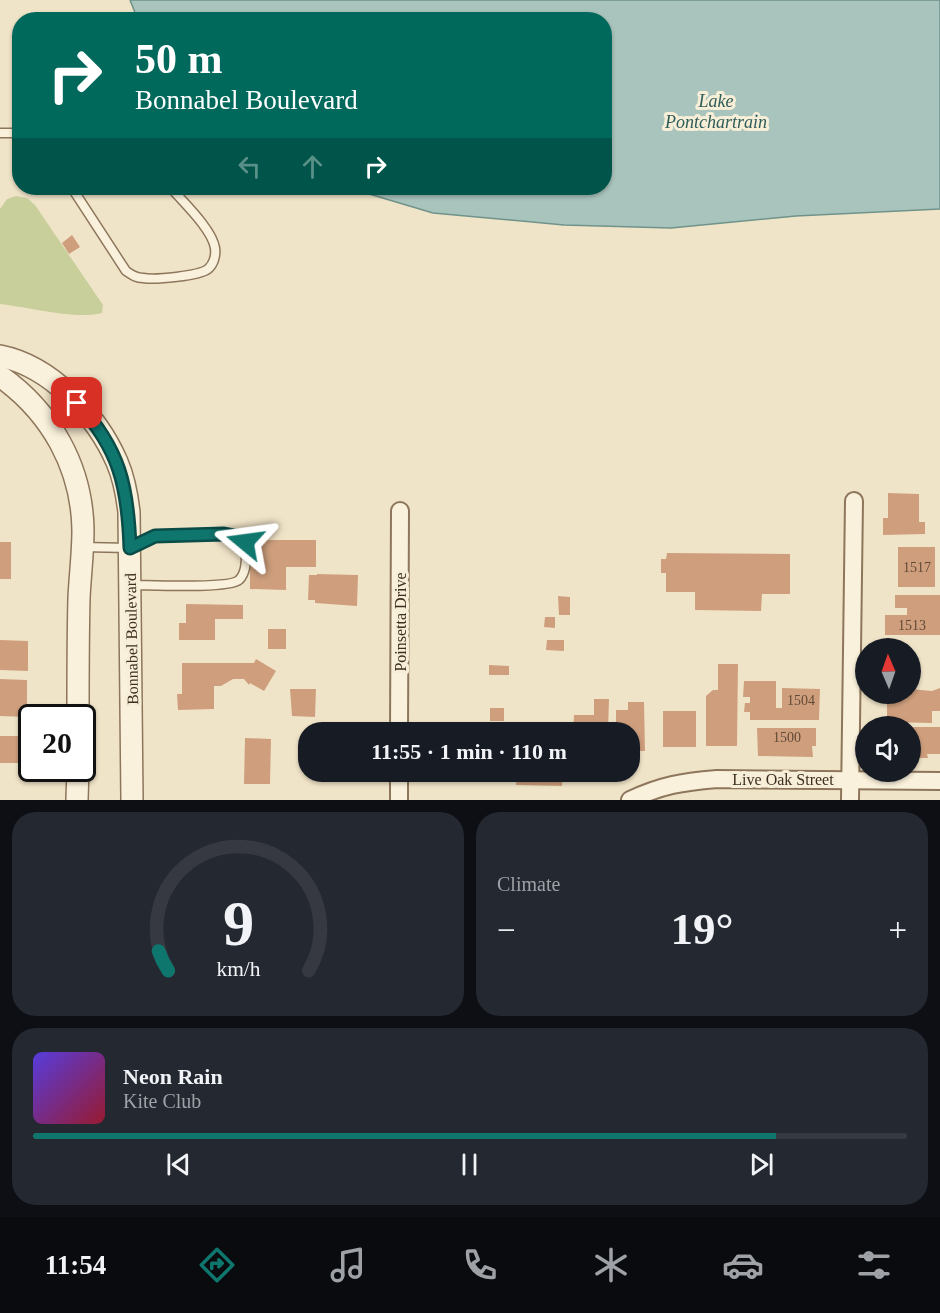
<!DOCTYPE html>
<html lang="en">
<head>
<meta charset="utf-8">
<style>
	:root { --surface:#171b24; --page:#242831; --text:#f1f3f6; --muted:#9ea1a6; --line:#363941; --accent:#0f766e }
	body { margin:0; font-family:Georgia,serif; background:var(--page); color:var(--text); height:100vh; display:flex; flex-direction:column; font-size:22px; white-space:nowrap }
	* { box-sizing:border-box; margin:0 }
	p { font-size:20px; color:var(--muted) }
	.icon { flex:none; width:33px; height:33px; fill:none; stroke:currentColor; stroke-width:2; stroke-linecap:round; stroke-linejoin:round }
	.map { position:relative; height:800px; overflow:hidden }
	.sheet { display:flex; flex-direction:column; gap:12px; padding:12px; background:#0d0f14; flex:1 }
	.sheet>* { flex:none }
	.hud { position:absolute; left:12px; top:12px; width:600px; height:183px; border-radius:24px; box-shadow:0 2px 4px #0004; background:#00695c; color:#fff; overflow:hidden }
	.needle { width:39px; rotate:358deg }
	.fabs { position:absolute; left:855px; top:638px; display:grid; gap:12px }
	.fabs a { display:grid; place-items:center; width:66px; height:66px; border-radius:50%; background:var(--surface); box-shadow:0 2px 4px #0004; font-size:30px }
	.speed { position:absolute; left:18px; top:704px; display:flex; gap:12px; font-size:30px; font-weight:700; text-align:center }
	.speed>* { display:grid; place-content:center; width:78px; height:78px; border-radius:50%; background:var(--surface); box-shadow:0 2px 4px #0004; line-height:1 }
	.speed .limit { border:3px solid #111; border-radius:9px; background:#fff; color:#111 }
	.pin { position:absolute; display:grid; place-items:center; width:51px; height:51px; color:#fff; margin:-26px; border-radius:12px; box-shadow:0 3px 9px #0006 }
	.me { position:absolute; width:66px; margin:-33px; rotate:286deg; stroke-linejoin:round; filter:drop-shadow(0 0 4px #0008) }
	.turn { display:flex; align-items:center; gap:21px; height:126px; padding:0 24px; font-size:27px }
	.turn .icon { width:78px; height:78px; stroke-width:2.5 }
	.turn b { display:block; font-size:42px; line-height:51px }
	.lanes { display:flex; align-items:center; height:57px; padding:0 24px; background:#0003; justify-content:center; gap:30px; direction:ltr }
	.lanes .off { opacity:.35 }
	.big { font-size:45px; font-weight:700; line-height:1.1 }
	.sheet .tile { flex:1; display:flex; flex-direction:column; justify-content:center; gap:9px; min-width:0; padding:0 21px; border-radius:24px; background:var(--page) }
	.sheet .dial { align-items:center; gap:0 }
	.dial svg { height:156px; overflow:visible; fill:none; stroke:var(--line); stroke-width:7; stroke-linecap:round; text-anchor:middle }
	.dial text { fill:var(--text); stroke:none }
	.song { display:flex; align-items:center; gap:18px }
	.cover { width:72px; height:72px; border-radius:9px; background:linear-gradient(135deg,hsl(250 70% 55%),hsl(350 70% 35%)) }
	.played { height:6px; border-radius:3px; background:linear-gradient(90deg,var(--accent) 85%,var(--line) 85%) }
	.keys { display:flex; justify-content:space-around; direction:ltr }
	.heat { display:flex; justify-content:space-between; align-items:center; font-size:33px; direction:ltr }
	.sheet .tiles { flex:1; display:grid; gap:12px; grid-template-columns:1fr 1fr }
	.tile:last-child { grid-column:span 2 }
	.trip { position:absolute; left:298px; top:722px; width:342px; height:60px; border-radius:24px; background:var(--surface); box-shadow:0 2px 4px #0004; font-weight:700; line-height:60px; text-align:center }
	.menu { display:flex; height:96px; justify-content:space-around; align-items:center; background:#090b0e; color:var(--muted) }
	.menu .icon { width:42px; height:42px }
	.menu .active { color:var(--accent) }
	.menu b { font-size:27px; color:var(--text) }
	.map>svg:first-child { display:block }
	.green { fill:#c9cf9b }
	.water { fill:#a9c4bc; stroke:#6f938a; stroke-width:1.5 }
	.building { fill:#cf9f7d }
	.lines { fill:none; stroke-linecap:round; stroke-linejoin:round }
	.service-casing { stroke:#8d765c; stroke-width:11 }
	.minor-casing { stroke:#8d765c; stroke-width:20 }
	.tertiary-casing { stroke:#8d765c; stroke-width:24 }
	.service { stroke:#faf1dc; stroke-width:8 }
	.minor { stroke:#faf1dc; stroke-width:16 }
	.tertiary { stroke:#faf1dc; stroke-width:21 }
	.route-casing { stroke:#0a4d48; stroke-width:15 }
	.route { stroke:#0f766e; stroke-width:10 }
	.labels { text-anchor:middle; stroke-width:6; stroke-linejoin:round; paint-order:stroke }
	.number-label { font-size:14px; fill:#624a37 }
	.street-label { font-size:16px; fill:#3d2e20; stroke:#f7eed8 }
	.water-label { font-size:18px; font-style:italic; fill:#2f5d5a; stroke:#f7eed8 }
</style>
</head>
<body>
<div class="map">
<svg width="940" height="800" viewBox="0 0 940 800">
	<rect width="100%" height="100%" fill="#f0e4c8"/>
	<path class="green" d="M16,196l11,2 8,7 68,100 -1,8c-26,7 -74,-6 -102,-9v-95l7,-10z"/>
	<path class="water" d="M130,0h810v209l-144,7 -125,12 -107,-3 -131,-12 -84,-25h255v-168h-466z"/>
	<g class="building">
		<path d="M72,235l8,12 -11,7 -7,-11z"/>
		<path d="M888,493l31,1v28h6v12l-42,1v-17h5z"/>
		<path d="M259,540h57v27h-30v23l-36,-1v-23h9z"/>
		<rect x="0" y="542" width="11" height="37"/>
		<rect x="898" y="547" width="37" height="40"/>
		<path d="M667,553l123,1v40h-28l-1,17 -66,-1v-18h-29v-19h-5v-14h5z"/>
		<path d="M317,574l41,1 -1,31 -42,-3v-3h-7l1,-25h8z"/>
		<path d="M895,595h45v40h-55v-20h22v-7h-12z"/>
		<path d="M558,596l12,1v18h-11z"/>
		<path d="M186,604l57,1v14h-28v21h-36v-17h7z"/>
		<path d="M545,617h10v11l-11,-1z"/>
		<rect x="268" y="629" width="18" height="20"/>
		<path d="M0,640l28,1v30l-28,-1z"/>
		<path d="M547,640h17v11l-18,-1z"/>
		<path d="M256,659l20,12 -12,20 -14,-8 -1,2 -5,-6h-11l-12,7h-7v23l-36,1 -1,-16h5v-31h72z"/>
		<path d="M718,664h20l-1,82h-31v-50l7,-6h5z"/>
		<path d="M489,665l20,1v9h-20z"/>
		<path d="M0,679l27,1v37l-27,-1z"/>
		<path d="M744,681h32v27h6v-20l38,1 -1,31h-69v-8h-6l1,-9h5v-6h-7z"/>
		<path d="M940,688v23h-8v12l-45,-1v-29h23v-4l22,2z"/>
		<path d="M290,689h26l-1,28 -23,-1z"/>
		<path d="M594,699h15l-1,33h-35l1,-17h20z"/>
		<path d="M628,702h16l1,49h-15v-19h-14v-22h12z"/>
		<rect x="490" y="708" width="14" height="13"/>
		<rect x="663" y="711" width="33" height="36"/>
		<rect x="533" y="723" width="30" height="9"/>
		<path d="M910,727h30v27h-13l1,4h-18z"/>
		<path d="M757,728h59v18h-4l1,11 -55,-1z"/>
		<path d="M0,736h28l-1,27h-27z"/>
		<path d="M245,738l26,1 -1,45h-26z"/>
		<path d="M517,771h46l-1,15 -46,-1z"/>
	</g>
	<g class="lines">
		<defs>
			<g id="service">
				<path d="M0,133h20"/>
				<path d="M72,188l54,83c6,4 10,7 17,7 12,2 56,-2 65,-9 6,-5 8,-14 7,-21 -3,-19 -32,-46 -44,-60"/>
				<path d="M82,547l48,1 25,-12 80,-1c9,3 12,9 11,18 0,9 0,20 -7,27 -10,9 -90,5 -108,5"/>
			</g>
			<g id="minor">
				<path d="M399,732l1,-221"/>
				<path d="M399,800v-29"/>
				<path d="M630,800c32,-15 52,-18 87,-21l223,2"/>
				<path d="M850,800l4,-299"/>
			</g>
			<g id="tertiary">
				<path d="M0,356c51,10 97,60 117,106 7,16 10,33 12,50l3,288"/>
				<path d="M0,376c51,36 82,91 83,154 0,23 -3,46 -4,68 -1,40 -1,79 -1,119"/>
				<path d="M77,800l1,-32"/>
			</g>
		</defs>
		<use href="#service" class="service-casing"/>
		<use href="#minor" class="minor-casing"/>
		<use href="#tertiary" class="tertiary-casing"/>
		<use href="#service" class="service"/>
		<use href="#minor" class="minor"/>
		<use href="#tertiary" class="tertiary"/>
	</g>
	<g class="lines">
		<defs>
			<path id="route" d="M77,403c43,46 51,84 53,145l25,-12 69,-2 16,3 5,5"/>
		</defs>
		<use href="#route" class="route-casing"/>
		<use href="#route" class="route"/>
	</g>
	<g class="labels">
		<g class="number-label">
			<text x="917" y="572">1517</text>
			<text x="912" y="630">1513</text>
			<text x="801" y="705">1504</text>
			<text x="787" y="742">1500</text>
		</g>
		<g class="street-label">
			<text transform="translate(400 622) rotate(-90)" y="6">Poinsetta Drive</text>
			<text transform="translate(131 639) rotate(-91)" y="6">Bonnabel Boulevard</text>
			<text x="783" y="785">Live Oak Street</text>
		</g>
		<g class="water-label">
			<text x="716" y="107">Lake<tspan x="716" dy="21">Pontchartrain</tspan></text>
		</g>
	</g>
</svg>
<div class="fabs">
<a><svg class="needle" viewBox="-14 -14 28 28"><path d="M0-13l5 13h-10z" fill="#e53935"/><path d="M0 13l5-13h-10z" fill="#9ea1a6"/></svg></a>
<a><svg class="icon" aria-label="sound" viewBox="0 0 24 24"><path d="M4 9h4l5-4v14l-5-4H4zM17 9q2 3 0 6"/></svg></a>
</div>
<div class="speed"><div class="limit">20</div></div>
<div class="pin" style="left:77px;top:403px;background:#d93025"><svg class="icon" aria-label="arrive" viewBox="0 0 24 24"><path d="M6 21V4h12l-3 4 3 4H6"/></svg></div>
<svg class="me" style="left:245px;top:542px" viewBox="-20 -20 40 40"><path d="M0-17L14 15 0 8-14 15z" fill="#0f766e" stroke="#fff" stroke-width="4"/></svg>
<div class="trip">11:55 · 1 min · 110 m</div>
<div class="hud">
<div class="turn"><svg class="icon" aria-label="right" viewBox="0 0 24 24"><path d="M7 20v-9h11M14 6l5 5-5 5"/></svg><div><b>50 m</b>Bonnabel Boulevard</div></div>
<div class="lanes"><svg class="icon off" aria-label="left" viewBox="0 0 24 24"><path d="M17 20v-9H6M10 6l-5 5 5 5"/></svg><svg class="icon off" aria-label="ahead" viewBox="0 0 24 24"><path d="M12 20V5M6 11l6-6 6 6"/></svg><svg class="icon" aria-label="right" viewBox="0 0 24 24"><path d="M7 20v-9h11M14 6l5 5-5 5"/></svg></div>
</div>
</div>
<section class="sheet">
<div class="tiles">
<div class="tile dial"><svg viewBox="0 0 100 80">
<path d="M14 69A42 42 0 1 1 86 69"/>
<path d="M14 69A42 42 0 0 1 9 59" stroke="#0f766e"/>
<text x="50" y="56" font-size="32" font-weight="700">9</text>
<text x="50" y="72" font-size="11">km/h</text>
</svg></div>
<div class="tile"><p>Climate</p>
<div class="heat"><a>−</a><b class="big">19°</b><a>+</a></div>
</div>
<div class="tile">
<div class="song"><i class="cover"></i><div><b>Neon Rain</b><p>Kite Club</p></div></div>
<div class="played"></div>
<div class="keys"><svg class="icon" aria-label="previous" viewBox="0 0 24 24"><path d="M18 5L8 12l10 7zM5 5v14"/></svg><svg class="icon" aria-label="pause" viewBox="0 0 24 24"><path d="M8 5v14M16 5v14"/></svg><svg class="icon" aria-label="next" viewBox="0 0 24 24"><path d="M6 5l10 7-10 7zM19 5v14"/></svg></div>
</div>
</div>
</section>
<nav class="menu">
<b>11:54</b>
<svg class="icon active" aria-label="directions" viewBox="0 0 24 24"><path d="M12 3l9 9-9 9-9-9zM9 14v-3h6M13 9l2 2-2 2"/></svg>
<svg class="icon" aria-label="music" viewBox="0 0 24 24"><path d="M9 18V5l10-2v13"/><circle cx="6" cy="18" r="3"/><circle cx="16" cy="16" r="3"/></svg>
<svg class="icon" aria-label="phone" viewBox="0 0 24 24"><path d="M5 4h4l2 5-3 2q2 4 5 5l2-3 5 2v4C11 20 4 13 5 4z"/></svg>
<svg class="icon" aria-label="climate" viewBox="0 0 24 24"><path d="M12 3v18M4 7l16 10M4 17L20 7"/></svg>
<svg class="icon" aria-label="car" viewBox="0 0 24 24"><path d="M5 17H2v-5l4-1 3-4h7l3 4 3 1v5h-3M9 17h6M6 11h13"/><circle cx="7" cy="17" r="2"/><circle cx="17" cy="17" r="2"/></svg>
<svg class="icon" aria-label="filters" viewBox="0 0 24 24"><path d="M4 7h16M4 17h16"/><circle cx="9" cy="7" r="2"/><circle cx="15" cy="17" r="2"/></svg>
</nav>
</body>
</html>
